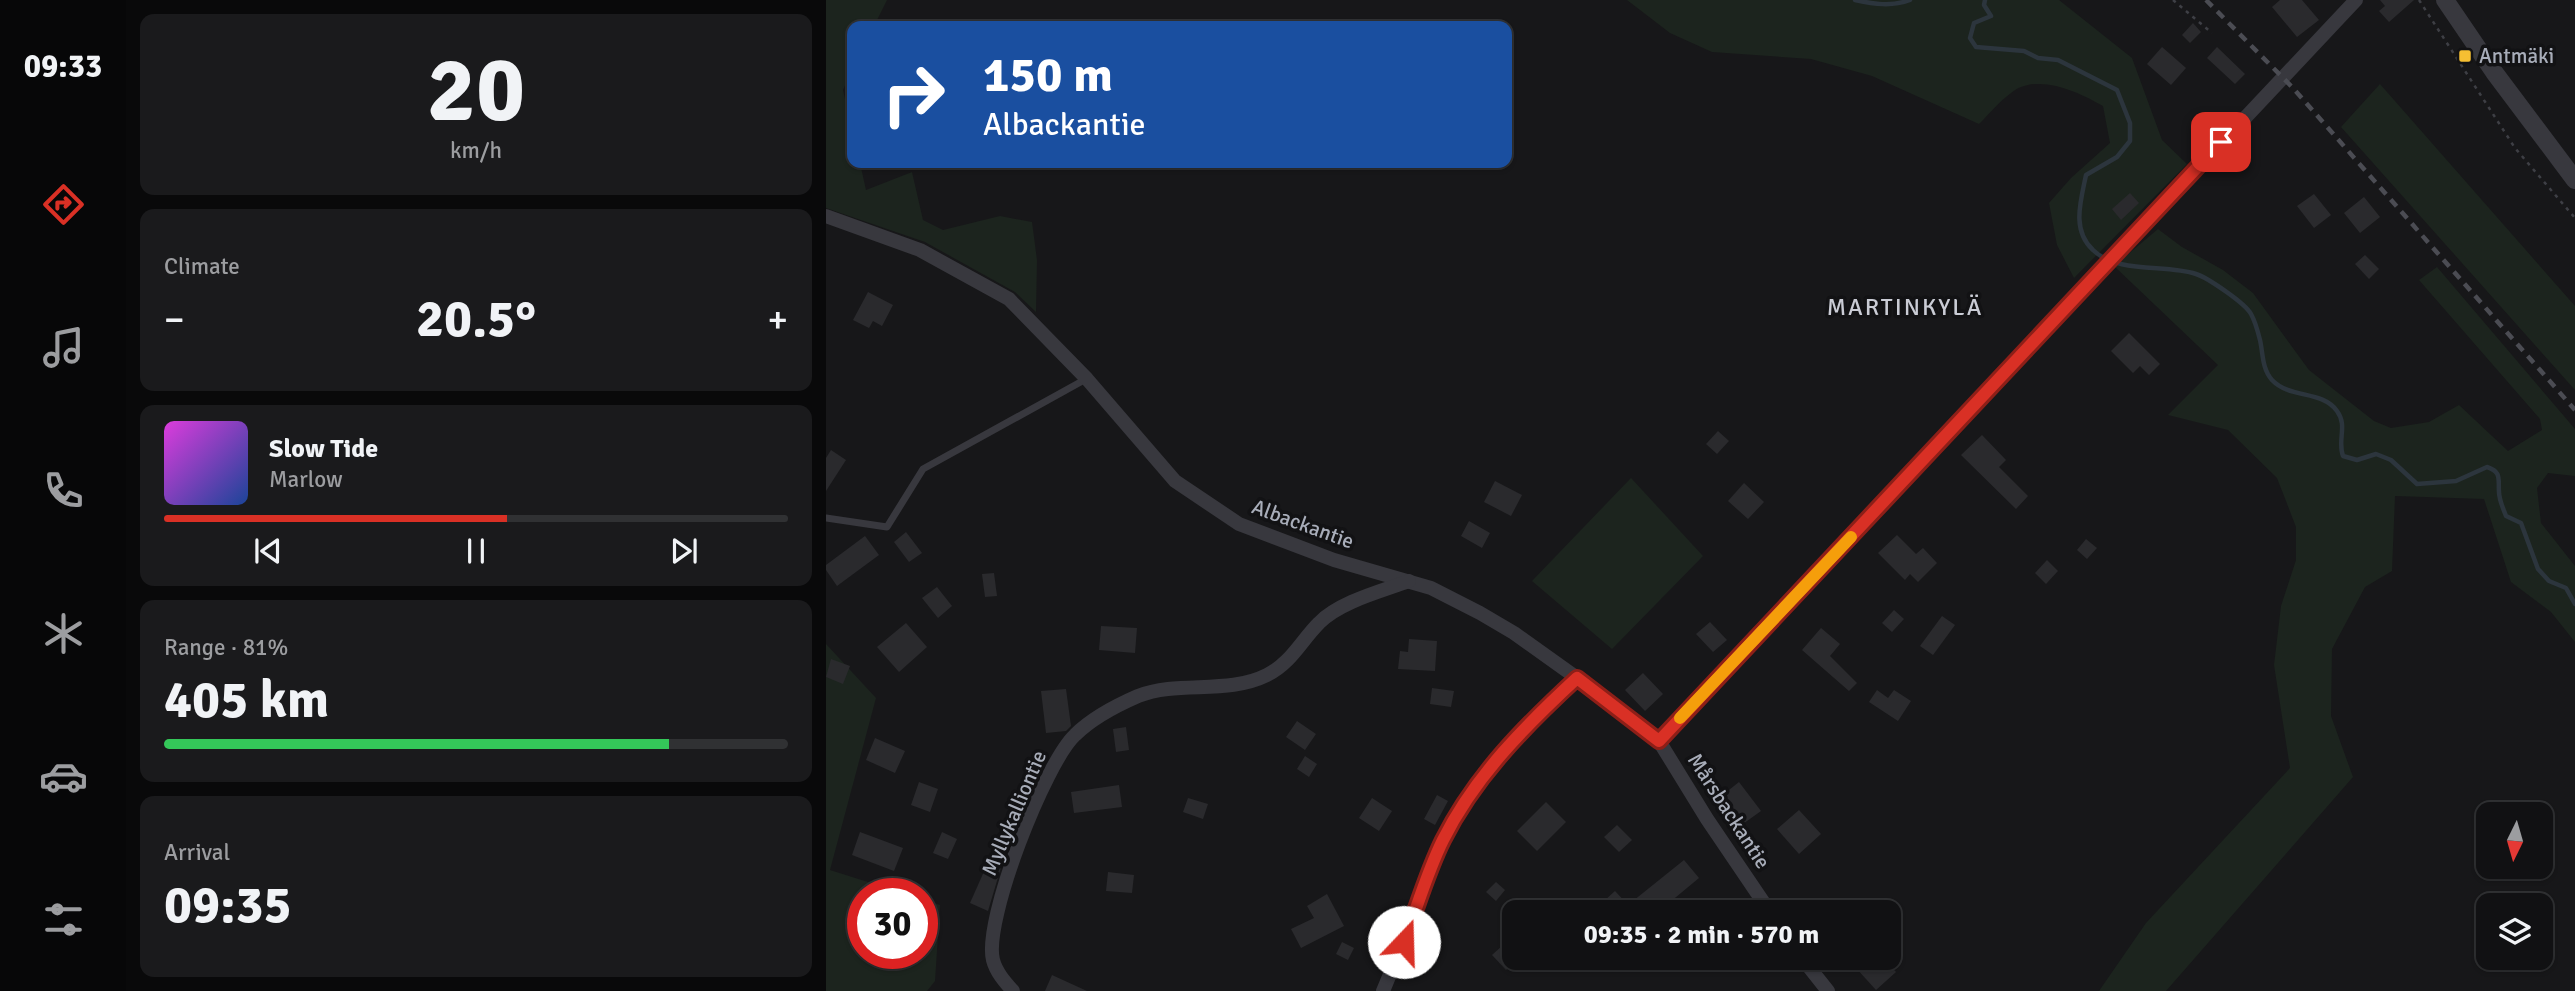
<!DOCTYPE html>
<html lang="en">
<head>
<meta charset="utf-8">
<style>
	:root { --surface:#111113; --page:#1a1a1c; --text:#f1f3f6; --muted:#9c9da0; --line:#303133; --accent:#d93025 }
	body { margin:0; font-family:Signika,sans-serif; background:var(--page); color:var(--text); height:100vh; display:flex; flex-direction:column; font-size:26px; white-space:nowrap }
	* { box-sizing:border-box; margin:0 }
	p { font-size:23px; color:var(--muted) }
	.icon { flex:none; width:38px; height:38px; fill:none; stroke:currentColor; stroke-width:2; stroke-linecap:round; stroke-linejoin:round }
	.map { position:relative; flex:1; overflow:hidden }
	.side { display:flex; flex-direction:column; gap:14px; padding:14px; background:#09090a; width:700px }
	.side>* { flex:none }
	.hud { position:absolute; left:21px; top:21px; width:665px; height:147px; border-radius:14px; box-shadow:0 2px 5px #0004,0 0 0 2px var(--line); background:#1a4fa0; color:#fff; overflow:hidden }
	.needle { width:46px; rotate:185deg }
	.buttons { position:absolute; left:1650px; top:802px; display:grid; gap:14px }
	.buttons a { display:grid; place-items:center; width:77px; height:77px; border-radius:14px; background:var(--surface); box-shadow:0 2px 5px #0004,0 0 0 2px var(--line); font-size:35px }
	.speed { position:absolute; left:21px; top:878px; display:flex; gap:14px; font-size:35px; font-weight:700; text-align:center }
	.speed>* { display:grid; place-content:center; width:91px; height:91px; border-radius:50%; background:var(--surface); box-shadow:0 2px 5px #0004,0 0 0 2px var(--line); line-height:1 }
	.speed .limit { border:10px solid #d22; background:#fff; color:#111 }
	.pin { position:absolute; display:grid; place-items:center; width:60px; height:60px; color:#fff; margin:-30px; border-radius:14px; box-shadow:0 4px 10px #0006 }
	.me { position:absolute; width:77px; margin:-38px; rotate:21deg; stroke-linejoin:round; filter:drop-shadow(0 0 5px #0008) }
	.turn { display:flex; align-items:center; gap:24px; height:147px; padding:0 21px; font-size:32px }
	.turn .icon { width:91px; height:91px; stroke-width:2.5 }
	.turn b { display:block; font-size:49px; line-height:60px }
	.big { font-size:52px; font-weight:800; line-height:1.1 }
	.side .card { flex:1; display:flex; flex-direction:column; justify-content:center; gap:10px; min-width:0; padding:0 24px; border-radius:14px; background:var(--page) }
	.side .dial { align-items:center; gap:0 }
	.dial b { font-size:91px; line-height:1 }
	.song { display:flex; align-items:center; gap:21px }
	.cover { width:84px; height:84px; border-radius:10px; background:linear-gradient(135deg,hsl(300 70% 55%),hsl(220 70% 35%)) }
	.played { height:7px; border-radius:4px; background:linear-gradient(90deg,var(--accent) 55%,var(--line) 55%) }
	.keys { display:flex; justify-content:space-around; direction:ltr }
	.heat { display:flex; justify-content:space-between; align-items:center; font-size:38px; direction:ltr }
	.charge { height:10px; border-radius:5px; background:linear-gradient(90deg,#34c759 81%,var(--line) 0) }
	.trip { position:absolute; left:676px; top:900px; width:399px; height:70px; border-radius:14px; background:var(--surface); box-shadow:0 2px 5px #0004,0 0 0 2px var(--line); font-weight:800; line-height:70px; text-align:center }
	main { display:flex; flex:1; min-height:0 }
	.tab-bar { display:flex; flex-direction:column; width:126px; justify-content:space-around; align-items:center; background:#070708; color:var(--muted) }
	.tab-bar .icon { width:49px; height:49px }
	.tab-bar .current { color:var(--accent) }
	.tab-bar b { font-size:32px; color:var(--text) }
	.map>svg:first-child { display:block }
	.green { fill:#1c241e }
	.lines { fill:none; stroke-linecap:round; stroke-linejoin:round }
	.stream { stroke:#2c353d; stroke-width:4.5 }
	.building { fill:#2a2a2d }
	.path { stroke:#3e3f45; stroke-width:2.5; stroke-dasharray:3.5 5; stroke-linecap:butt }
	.service { stroke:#38383e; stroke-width:7 }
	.minor { stroke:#38383e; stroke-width:14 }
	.tertiary { stroke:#38383e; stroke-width:18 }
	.rail { stroke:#4b4c53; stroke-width:4.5; stroke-dasharray:9 7; stroke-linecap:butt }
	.route-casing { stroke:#8d1f18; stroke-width:18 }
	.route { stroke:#d93025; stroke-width:12 }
	.slow { stroke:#f59e0b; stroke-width:12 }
	.poi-dot { fill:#f6bf32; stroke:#121214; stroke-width:2.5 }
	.labels { text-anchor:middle; stroke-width:7; stroke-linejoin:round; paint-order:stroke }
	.poi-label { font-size:21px; fill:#a8adb9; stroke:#121214; text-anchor:start }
	.street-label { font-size:21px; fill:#a8adb9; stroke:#121214 }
	.quarter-label { font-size:24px; letter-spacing:2px; fill:#caccd5; stroke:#121214 }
</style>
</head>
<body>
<main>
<nav class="tab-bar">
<b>09:33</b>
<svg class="icon current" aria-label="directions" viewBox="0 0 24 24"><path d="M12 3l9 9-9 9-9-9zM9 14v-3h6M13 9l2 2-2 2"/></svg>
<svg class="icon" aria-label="music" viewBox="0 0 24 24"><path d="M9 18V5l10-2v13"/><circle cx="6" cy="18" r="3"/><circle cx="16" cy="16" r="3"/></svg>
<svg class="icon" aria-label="phone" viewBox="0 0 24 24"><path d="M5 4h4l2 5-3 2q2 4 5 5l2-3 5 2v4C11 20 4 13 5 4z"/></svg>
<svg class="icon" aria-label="climate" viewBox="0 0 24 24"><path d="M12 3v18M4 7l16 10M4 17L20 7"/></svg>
<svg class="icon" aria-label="car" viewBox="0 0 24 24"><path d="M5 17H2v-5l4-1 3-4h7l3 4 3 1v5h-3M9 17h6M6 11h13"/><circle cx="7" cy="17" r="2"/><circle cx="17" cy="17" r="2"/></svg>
<svg class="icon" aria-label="filters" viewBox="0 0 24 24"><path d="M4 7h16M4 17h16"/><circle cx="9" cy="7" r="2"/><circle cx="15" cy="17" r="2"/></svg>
</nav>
<section class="side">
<div class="card dial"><b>20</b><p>km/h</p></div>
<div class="card"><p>Climate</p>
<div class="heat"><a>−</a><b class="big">20.5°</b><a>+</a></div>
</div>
<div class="card">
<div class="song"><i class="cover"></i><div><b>Slow Tide</b><p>Marlow</p></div></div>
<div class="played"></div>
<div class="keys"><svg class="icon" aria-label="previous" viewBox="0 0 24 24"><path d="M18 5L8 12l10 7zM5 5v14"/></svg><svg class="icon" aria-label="pause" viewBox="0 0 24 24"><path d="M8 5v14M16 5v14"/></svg><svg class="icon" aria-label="next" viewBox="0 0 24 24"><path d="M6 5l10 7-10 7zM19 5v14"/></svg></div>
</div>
<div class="card"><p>Range · 81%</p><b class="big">405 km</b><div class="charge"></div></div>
<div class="card"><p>Arrival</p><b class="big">09:35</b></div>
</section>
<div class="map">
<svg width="1749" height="991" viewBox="0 0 1749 991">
	<rect width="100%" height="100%" fill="#171719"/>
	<g class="green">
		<path d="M0,0h61l-13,26h-22v45l-9,19 9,40v33h8l6,27 46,-18 11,48 20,10 57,-14 32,6 5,38 -1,52 -21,-20 -90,-50 -99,-34z"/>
		<path d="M801,0h432l73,58 30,82 25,24 -113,114 -17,-33 -8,-42 22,-25 39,-35 -7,-37c-24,-14 -66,-34 -92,-13 -12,9 -21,20 -32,31l-107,-48 -61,-17 -99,-7 -42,-19z"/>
		<path d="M1554,84l195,222v84l-234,-263z"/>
		<path d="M1332,229l24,18 41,23 30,23 56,77 65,51 17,7 38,-6 30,-17 49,46 34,-21 -2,-11 -121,-139 18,-13 138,162v47l-27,-3 -11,15 4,35 34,43v76l-24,-30 -40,-30 -27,-83 -89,-3 -3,75 -27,16 -33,62 -1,67 22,61 -187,214h-67l47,-68 144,-155 -16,-103 7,-59 15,-46v-33l-19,-49 -49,-48 -60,-15 50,-50 -104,-99z"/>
		<path d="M805,478l72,78 -91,93 -80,-68z"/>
		<path d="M0,644l50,54 -46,172 76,24h-43v60h59v-55l18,6 -5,76 -8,10h-101z"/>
	</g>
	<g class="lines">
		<g class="stream">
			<path d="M1029,0c19,4 36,7 55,0"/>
			<path d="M1159,0l-1,5 7,11 -17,7 -4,15 6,9 48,4 14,7 20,2 59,30 13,33v18l-13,16 -31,18c-5,25 -15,55 7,75 25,24 72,14 103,24 12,4 49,29 55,40 4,7 7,18 9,26 3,13 2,29 12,40 18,19 50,10 65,31 11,15 0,29 6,45l14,4 19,-6 15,6 26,24 39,-3 31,-14c15,5 11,12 12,25 0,8 4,16 7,24l15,7 17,46 11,12 17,7 9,16"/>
		</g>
	</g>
	<g class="building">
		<path d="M1454,0h22l17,20 -22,17 -25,-30z"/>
		<path d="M1554,0h34l-25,22 -10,-11 6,-5z"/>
		<path d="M1367,23l8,9 -11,11 -8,-8z"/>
		<path d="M1336,47l24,21 -15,17 -24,-21z"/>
		<path d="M1391,47l28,27 -10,10 -28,-26z"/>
		<path d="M1304,193l9,10 -18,17 -9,-11z"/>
		<path d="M1488,194l17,21 -17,13 -17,-22z"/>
		<path d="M1538,197l16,20 -20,16 -16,-20z"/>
		<path d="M1539,255l14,14 -10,10 -14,-15z"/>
		<path d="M42,292l25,13 -11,21 -9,-5 -4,7 -16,-8z"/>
		<path d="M1303,333l31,31 -11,11 -9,-9 -7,7 -22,-22z"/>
		<path d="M892,431l11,10 -12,13 -11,-10z"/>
		<path d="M1156,435l24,25 -7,7 29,29 -12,13 -55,-54z"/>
		<path d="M5,450l15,10 -20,31v-33z"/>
		<path d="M669,481l27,14 -11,21 -27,-14z"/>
		<path d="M918,483l20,19 -16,17 -20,-18z"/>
		<path d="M643,521l21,12 -8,15 -21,-12z"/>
		<path d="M80,532l16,21 -13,9 -15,-20z"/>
		<path d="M1071,535l19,19 7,-6 14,15 -19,19 -8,-8 -5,6 -27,-27z"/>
		<path d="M39,536l14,19 -42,31 -11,-16v-5z"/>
		<path d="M1260,539l11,9 -10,11 -10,-9z"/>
		<path d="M1221,560l11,11 -12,13 -11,-11z"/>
		<path d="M168,573l3,23 -12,1 -3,-23z"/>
		<path d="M111,587l15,19 -14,12 -16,-20z"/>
		<path d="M1068,610l10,9 -12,13 -10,-9z"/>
		<path d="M1116,616l13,9 -22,30 -13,-9z"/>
		<path d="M884,622l17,18 -14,12 -17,-18z"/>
		<path d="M80,623l21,24 -28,25 -22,-25z"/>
		<path d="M275,626l36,2 -2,25 -36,-3z"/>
		<path d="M995,628l19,16 -10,12 27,27 -8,8 -47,-41z"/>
		<path d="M583,639l28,2 -2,30 -37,-2 2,-18 8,1z"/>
		<path d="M5,659l19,7 -7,18 -17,-7z"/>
		<path d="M817,673l20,21 -18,17 -20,-21z"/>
		<path d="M606,688l22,3 -3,16 -21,-3z"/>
		<path d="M240,689l5,37 -5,5 -20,2 -5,-42z"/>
		<path d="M1051,690l11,8 6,-8 17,11 -13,20 -29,-19z"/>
		<path d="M471,721l19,13 -11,16 -19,-13z"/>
		<path d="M300,727l3,23 -13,2 -3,-23z"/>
		<path d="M49,738l30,13 -10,22 -29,-13z"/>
		<path d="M479,756l12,8 -8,13 -12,-8z"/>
		<path d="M93,782l19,7 -8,23 -19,-7z"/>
		<path d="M913,782l22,29 -21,15 -21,-28z"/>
		<path d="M293,785l3,22 -48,6 -3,-21z"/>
		<path d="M611,795l11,6 -13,24 -11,-6z"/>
		<path d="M362,798l20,6 -5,15 -20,-7z"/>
		<path d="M546,798l20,13 -13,20 -20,-13z"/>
		<path d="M720,802l20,20 -29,29 -20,-20z"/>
		<path d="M973,810l22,24 -22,20 -22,-25z"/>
		<path d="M791,825l15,15 -13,12 -15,-15z"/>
		<path d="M34,832l43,16 -9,23 -42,-16z"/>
		<path d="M116,832l15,7 -9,20 -15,-6z"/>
		<path d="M164,858l12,6 -14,47 -18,-8z"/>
		<path d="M858,860l15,18 -41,34h-66l23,-21 13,14z"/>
		<path d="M282,872l26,3 -2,18 -26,-2z"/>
		<path d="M670,882l9,8 -9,11 -10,-9z"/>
		<path d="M501,894l17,32 -43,22 -10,-19 23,-11 -7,-12z"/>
		<path d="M688,935v28l-8,7 -14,-15z"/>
		<path d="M516,942l12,6 -6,12 -12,-6z"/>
		<path d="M1020,957h37l13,15 -20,18z"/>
		<path d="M226,975l35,16h-42z"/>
	</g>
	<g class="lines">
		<g class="path">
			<path d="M1347,0l39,33"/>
			<path d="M1593,0l96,148 60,70"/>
		</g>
		<path class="service" d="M0,518l61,9 36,-58 163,-90"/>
		<g class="minor">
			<path d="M0,216l94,34 89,49 78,80 88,102 64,43 95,36 97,28 49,25 34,20 63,45 82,63"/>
			<path d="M944,912l-63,-93 -48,-78 697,-741"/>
			<path d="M975,957l27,34"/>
			<path d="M187,991c-8,-9 -17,-19 -20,-31 -10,-39 52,-197 82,-225 17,-17 40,-29 63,-39 41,-16 89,-1 129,-21 24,-12 34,-34 52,-52 20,-21 63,-32 90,-42"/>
			<path d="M557,991c21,-49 38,-100 59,-149 30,-64 84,-116 135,-164"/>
		</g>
		<path class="tertiary" d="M1619,0l49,72 81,108"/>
		<path class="rail" d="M1380,0l87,88 282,322"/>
	</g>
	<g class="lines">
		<defs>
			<path id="route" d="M578,942c13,-34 23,-70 39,-102 32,-64 82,-114 134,-162l82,63 562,-599"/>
		</defs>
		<use href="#route" class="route-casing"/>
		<use href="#route" class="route"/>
		<path class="slow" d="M854,718l171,-181"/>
	</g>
	<rect class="poi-dot" x="1632" y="49" width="14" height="14" rx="3.5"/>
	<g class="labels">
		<g class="poi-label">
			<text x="1653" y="63">Antmäki</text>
		</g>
		<g class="street-label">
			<text transform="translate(477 524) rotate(20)" y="7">Albackantie</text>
			<text transform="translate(903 811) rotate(57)" y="7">Mårsbackantie</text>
			<text transform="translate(188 813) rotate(-67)" y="7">Myllykalliontie</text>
		</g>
		<g class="quarter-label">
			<text x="1079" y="315">MARTINKYLÄ</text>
		</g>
	</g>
</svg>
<div class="buttons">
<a><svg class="needle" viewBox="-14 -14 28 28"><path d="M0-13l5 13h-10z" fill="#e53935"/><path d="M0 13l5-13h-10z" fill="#9c9da0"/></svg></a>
<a><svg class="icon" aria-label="layers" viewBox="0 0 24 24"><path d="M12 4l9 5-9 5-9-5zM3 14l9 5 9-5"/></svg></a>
</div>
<div class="speed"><div class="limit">30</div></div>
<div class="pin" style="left:1395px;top:142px;background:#d93025"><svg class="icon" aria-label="arrive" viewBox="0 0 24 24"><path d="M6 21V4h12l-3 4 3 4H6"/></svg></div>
<svg class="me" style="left:578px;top:942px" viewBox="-20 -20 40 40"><circle r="19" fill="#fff"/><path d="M0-13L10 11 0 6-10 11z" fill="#d93025"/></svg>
<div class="trip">09:35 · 2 min · 570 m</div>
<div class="hud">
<div class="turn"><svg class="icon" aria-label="right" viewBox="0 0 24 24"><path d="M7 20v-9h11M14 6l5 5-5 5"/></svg><div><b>150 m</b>Albackantie</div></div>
</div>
</div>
</main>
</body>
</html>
